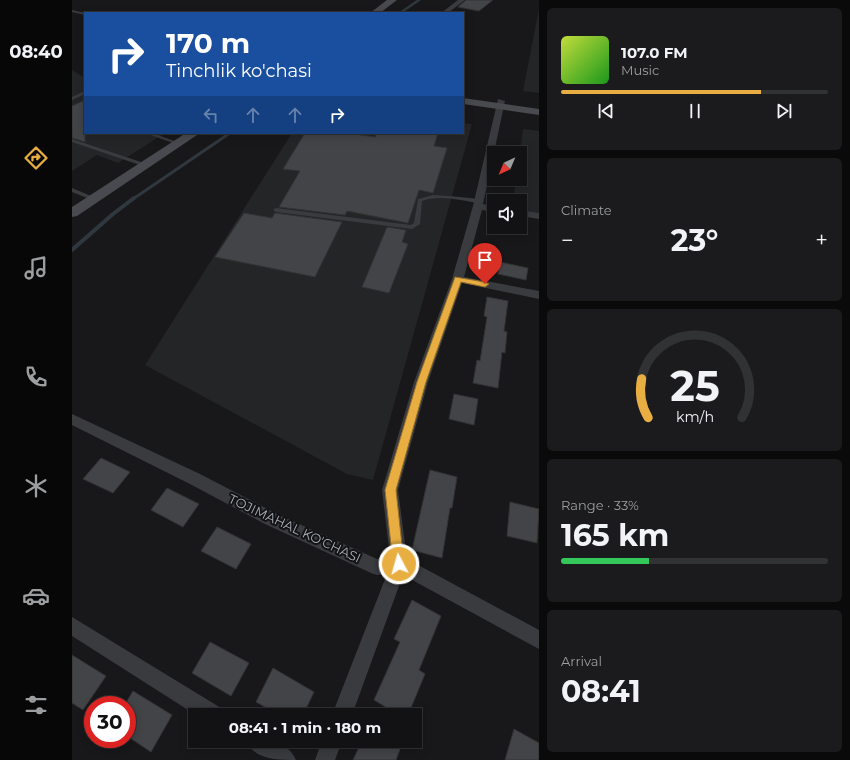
<!DOCTYPE html>
<html lang="en">
<head>
<meta charset="utf-8">
<style>
	:root { --surface:#121214; --page:#1b1b1d; --text:#f1f3f6; --muted:#9c9ea0; --line:#313234; --accent:#e9ae42 }
	body { margin:0; font-family:Montserrat,sans-serif; background:var(--page); color:var(--text); height:100vh; display:flex; flex-direction:column; font-size:15px; white-space:nowrap }
	* { box-sizing:border-box; margin:0 }
	p { font-size:13px; color:var(--muted) }
	.icon { flex:none; width:22px; height:22px; fill:none; stroke:currentColor; stroke-width:2; stroke-linecap:round; stroke-linejoin:round }
	.map { position:relative; flex:1; overflow:hidden }
	.panel { display:flex; flex-direction:column; gap:8px; padding:8px; background:#0a0a0b; width:311px }
	.panel>* { flex:none }
	.top-card { position:absolute; left:12px; top:12px; width:380px; height:122px; border-radius:0px; box-shadow:0 2px 10px #0003,0 0 0 1px var(--line); background:#1a4fa0; color:#fff; overflow:hidden }
	.needle { width:26px; rotate:224deg }
	.tools { position:absolute; left:415px; top:146px; display:grid; gap:8px }
	.tools a { display:grid; place-items:center; width:40px; height:40px; border-radius:0px; background:var(--surface); box-shadow:0 2px 10px #0003,0 0 0 1px var(--line); font-size:20px }
	.speed { position:absolute; left:12px; top:696px; display:flex; gap:8px; font-size:20px; font-weight:700; text-align:center }
	.speed>* { display:grid; place-content:center; width:52px; height:52px; border-radius:50%; background:var(--surface); box-shadow:0 2px 10px #0003,0 0 0 1px var(--line); line-height:1 }
	.speed .limit { border:6px solid #d22; background:#fff; color:#111 }
	.pin { position:absolute; display:grid; place-items:center; width:34px; height:34px; color:#fff; margin:-41px -17px; border-radius:50% 50% 50% 0; rotate:-45deg; box-shadow:0 0 4px #0007 }
	.pin .icon { rotate:45deg }
	.me { position:absolute; width:44px; margin:-22px; rotate:354deg; stroke-linejoin:round; filter:drop-shadow(0 0 3px #0008) }
	.turn { display:flex; align-items:center; gap:14px; height:84px; padding:0 16px; font-size:18px }
	.turn .icon { width:52px; height:52px; stroke-width:2.5 }
	.turn b { display:block; font-size:28px; line-height:34px }
	.lanes { display:flex; align-items:center; height:38px; padding:0 16px; background:#0003; justify-content:center; gap:20px; direction:ltr }
	.lanes .off { opacity:.35 }
	.big { font-size:30px; font-weight:700; line-height:1.1 }
	.panel .widget { flex:1; display:flex; flex-direction:column; justify-content:center; gap:6px; min-width:0; padding:0 14px; border-radius:6px; background:var(--page) }
	.panel .dial { align-items:center; gap:0 }
	.dial svg { height:104px; overflow:visible; fill:none; stroke:var(--line); stroke-width:7; stroke-linecap:round; text-anchor:middle }
	.dial text { fill:var(--text); stroke:none }
	.song { display:flex; align-items:center; gap:12px }
	.cover { width:48px; height:48px; border-radius:6px; background:linear-gradient(135deg,hsl(70 70% 55%),hsl(120 70% 35%)) }
	.played { height:4px; border-radius:2px; background:linear-gradient(90deg,var(--accent) 75%,var(--line) 75%) }
	.keys { display:flex; justify-content:space-around; direction:ltr }
	.heat { display:flex; justify-content:space-between; align-items:center; font-size:22px; direction:ltr }
	.charge { height:6px; border-radius:3px; background:linear-gradient(90deg,#34c759 33%,var(--line) 0) }
	.trip { position:absolute; left:116px; top:708px; width:234px; height:40px; border-radius:0px; background:var(--surface); box-shadow:0 2px 10px #0003,0 0 0 1px var(--line); font-weight:700; line-height:40px; text-align:center }
	main { display:flex; flex:1; min-height:0 }
	.tabs { display:flex; flex-direction:column; width:72px; justify-content:space-around; align-items:center; background:#070708; color:var(--muted) }
	.tabs .icon { width:28px; height:28px }
	.tabs .active { color:var(--accent) }
	.tabs b { font-size:18px; color:var(--text) }
	.map>svg:first-child { display:block }
	.built { fill:#242527 }
	.lines { fill:none; stroke-linecap:round; stroke-linejoin:round }
	.stream-far2 { stroke:#2f383e; stroke-width:2.5 }
	.stream-far1 { stroke:#2f383e; stroke-width:3 }
	.stream { stroke:#2f383e; stroke-width:4 }
	.building { fill:#434447; stroke:#333336 }
	.lane { fill:#3a3b3f; fill-rule:evenodd }
	.street { fill:#3a3b3f; fill-rule:evenodd }
	.secondary { fill:#484a4f; fill-rule:evenodd }
	.route { fill:#e9ae42; stroke:#97712b }
	.labels { text-anchor:middle; stroke-width:4; stroke-linejoin:round; paint-order:stroke }
	.near-street-label { font-size:13px; fill:#abb0b9; stroke:#131315 }
</style>
</head>
<body>
<main>
<nav class="tabs">
<b>08:40</b>
<svg class="icon active" aria-label="directions" viewBox="0 0 24 24"><path d="M12 3l9 9-9 9-9-9zM9 14v-3h6M13 9l2 2-2 2"/></svg>
<svg class="icon" aria-label="music" viewBox="0 0 24 24"><path d="M9 18V5l10-2v13"/><circle cx="6" cy="18" r="3"/><circle cx="16" cy="16" r="3"/></svg>
<svg class="icon" aria-label="phone" viewBox="0 0 24 24"><path d="M5 4h4l2 5-3 2q2 4 5 5l2-3 5 2v4C11 20 4 13 5 4z"/></svg>
<svg class="icon" aria-label="climate" viewBox="0 0 24 24"><path d="M12 3v18M4 7l16 10M4 17L20 7"/></svg>
<svg class="icon" aria-label="car" viewBox="0 0 24 24"><path d="M5 17H2v-5l4-1 3-4h7l3 4 3 1v5h-3M9 17h6M6 11h13"/><circle cx="7" cy="17" r="2"/><circle cx="17" cy="17" r="2"/></svg>
<svg class="icon" aria-label="filters" viewBox="0 0 24 24"><path d="M4 7h16M4 17h16"/><circle cx="9" cy="7" r="2"/><circle cx="15" cy="17" r="2"/></svg>
</nav>
<div class="map">
<svg width="467" height="760" viewBox="0 0 467 760">
	<rect width="100%" height="100%" fill="#18181a"/>
	<g class="built">
		<path d="M467,9v84l-16,-2z"/>
		<path d="M0,70l13,8v55h80l-47,30 -21,-8 -25,16z"/>
		<path d="M391,123l9,1 -99,356 -26,-6 -202,-109 147,-232h171z"/>
		<path d="M451,129l16,2v82l-19,-3v-9h-7l3,-22h4v-26z"/>
	</g>
	<g class="lines">
		<path class="stream-far2" d="M328,13l19,-13"/>
		<path class="stream-far1" d="M61,199l97,-66"/>
		<path class="stream" d="M0,250l41,-36 21,-16"/>
	</g>
	<g class="building">
		<path d="M394,0h27l-14,11 -21,-4z"/>
		<path d="M13,100v42l-13,-4v-32z"/>
		<path d="M233,133h41l30,4v-4h62l-4,13 13,2 -14,45 -14,-3 -11,33 -61,-12 -2,4 -66,-8 21,-36 -17,-2z"/>
		<path d="M172,213l28,5 3,-5 67,9 -27,55 -100,-20z"/>
		<path d="M315,227l19,3 -4,12 6,2 -19,49 -27,-6z"/>
		<path d="M428,262l28,6 -2,12 -28,-6z"/>
		<path d="M415,297l21,4 -4,30 3,1 -2,21 -3,-1 -4,36 -25,-5 4,-23 3,1 7,-44 -3,-1z"/>
		<path d="M382,394l24,5 -4,26 -25,-6z"/>
		<path d="M29,458l29,14 -17,21 -30,-14z"/>
		<path d="M358,470l27,7 -5,31h-2l-8,50 -30,-8z"/>
		<path d="M95,488l32,16 -16,23 -32,-17z"/>
		<path d="M438,502l29,7 -2,34 -30,-7z"/>
		<path d="M145,527l34,17 -15,25 -35,-18z"/>
		<path d="M340,600l29,16 -22,54 6,4 -17,41h-9l-25,-15 26,-58 -6,-3z"/>
		<path d="M138,642l39,21 -18,33 -39,-23z"/>
		<path d="M0,655l34,21 -23,34 -11,-7z"/>
		<path d="M201,668l41,24 -11,23h-24l-23,-13z"/>
		<path d="M61,691l39,24 -21,37 -24,-16v-35z"/>
		<path d="M442,729l25,14v17h-34z"/>
		<path d="M290,741h41l-7,19h-43z"/>
	</g>
	<g class="lines">
		<g class="lane">
			<path d="M0,10l13,3v2l-13,-3z"/>
			<path d="M13,91v3l-13,6v-3z"/>
			<path d="M73,133h7l28,10 -4,1z"/>
			<path d="M0,139l75,25v1l-4,1 -71,-24z"/>
			<path d="M0,188l24,10 1,1 -1,1h-4l-20,-8z"/>
			<path d="M361,195l16,1 31,3 3,2 -3,2c-18,-2 -40,-9 -58,-2l-2,23 -8,5 -136,-17 -3,-2 3,-2 135,17 3,-2 4,-24z"/>
		</g>
		<g class="street">
			<path d="M386,0h7l-17,13h-7z"/>
			<path d="M426,99l7,2 -22,103 11,2v6l-12,-2 -18,67 75,14v8l-77,-16 -34,99 -30,108 9,69 132,71v19l-136,-74 -51,140h-20l55,-141 -10,1 -6,-2 -106,-49 -75,-40 -118,-59v-11l128,60 77,40 100,45 13,-2 -8,-67 32,-108 38,-103 21,-73z"/>
			<path d="M448,210l19,3v6l-19,-3z"/>
			<path d="M0,617l149,91 3,7h-28l-124,-79z"/>
			<path d="M174,741c19,0 42,-1 50,19 -19,0 -41,0 -50,-19z"/>
			<path d="M250,741h20l-7,19h-20z"/>
		</g>
		<g class="secondary">
			<path d="M315,0h10l-17,13h-10z"/>
			<path d="M391,98l76,11v6l-76,-11z"/>
			<path d="M114,133h14l-123,83 -5,1v-10z"/>
		</g>
	</g>
	<path class="route" d="M383,277l30,5 4,2 -4,3 -24,-5 -35,100 -30,108 8,74 -1,4 -4,2 -4,-2 -2,-4 -8,-74 32,-108z"/>
	<g class="labels">
		<g class="near-street-label">
			<text transform="translate(223 528) rotate(25)" y="5">TOJIMAHAL KO'CHASI</text>
		</g>
	</g>
</svg>
<div class="tools">
<a><svg class="needle" viewBox="-14 -14 28 28"><path d="M0-13l5 13h-10z" fill="#e53935"/><path d="M0 13l5-13h-10z" fill="#9c9ea0"/></svg></a>
<a><svg class="icon" aria-label="sound" viewBox="0 0 24 24"><path d="M4 9h4l5-4v14l-5-4H4zM17 9q2 3 0 6"/></svg></a>
</div>
<div class="speed"><div class="limit">30</div></div>
<div class="pin" style="left:413px;top:284px;background:#d93025"><svg class="icon" aria-label="arrive" viewBox="0 0 24 24"><path d="M6 21V4h12l-3 4 3 4H6"/></svg></div>
<svg class="me" style="left:327px;top:564px" viewBox="-20 -20 40 40"><circle r="17" fill="#e9ae42" stroke="#fff" stroke-width="3"/><path d="M0-11L8 9 0 5-8 9z" fill="#fff"/></svg>
<div class="trip">08:41 · 1 min · 180 m</div>
<div class="top-card">
<div class="turn"><svg class="icon" aria-label="right" viewBox="0 0 24 24"><path d="M7 20v-9h11M14 6l5 5-5 5"/></svg><div><b>170 m</b>Tinchlik ko'chasi</div></div>
<div class="lanes"><svg class="icon off" aria-label="left" viewBox="0 0 24 24"><path d="M17 20v-9H6M10 6l-5 5 5 5"/></svg><svg class="icon off" aria-label="ahead" viewBox="0 0 24 24"><path d="M12 20V5M6 11l6-6 6 6"/></svg><svg class="icon off" aria-label="ahead" viewBox="0 0 24 24"><path d="M12 20V5M6 11l6-6 6 6"/></svg><svg class="icon" aria-label="right" viewBox="0 0 24 24"><path d="M7 20v-9h11M14 6l5 5-5 5"/></svg></div>
</div>
</div>
<section class="panel">
<div class="widget">
<div class="song"><i class="cover"></i><div><b>107.0 FM</b><p>Music</p></div></div>
<div class="played"></div>
<div class="keys"><svg class="icon" aria-label="previous" viewBox="0 0 24 24"><path d="M18 5L8 12l10 7zM5 5v14"/></svg><svg class="icon" aria-label="pause" viewBox="0 0 24 24"><path d="M8 5v14M16 5v14"/></svg><svg class="icon" aria-label="next" viewBox="0 0 24 24"><path d="M6 5l10 7-10 7zM19 5v14"/></svg></div>
</div>
<div class="widget"><p>Climate</p>
<div class="heat"><a>−</a><b class="big">23°</b><a>+</a></div>
</div>
<div class="widget dial"><svg viewBox="0 0 100 80">
<path d="M14 69A42 42 0 1 1 86 69"/>
<path d="M14 69A42 42 0 0 1 9 39" stroke="#e9ae42"/>
<text x="50" y="56" font-size="32" font-weight="700">25</text>
<text x="50" y="72" font-size="11">km/h</text>
</svg></div>
<div class="widget"><p>Range · 33%</p><b class="big">165 km</b><div class="charge"></div></div>
<div class="widget"><p>Arrival</p><b class="big">08:41</b></div>
</section>
</main>
</body>
</html>
